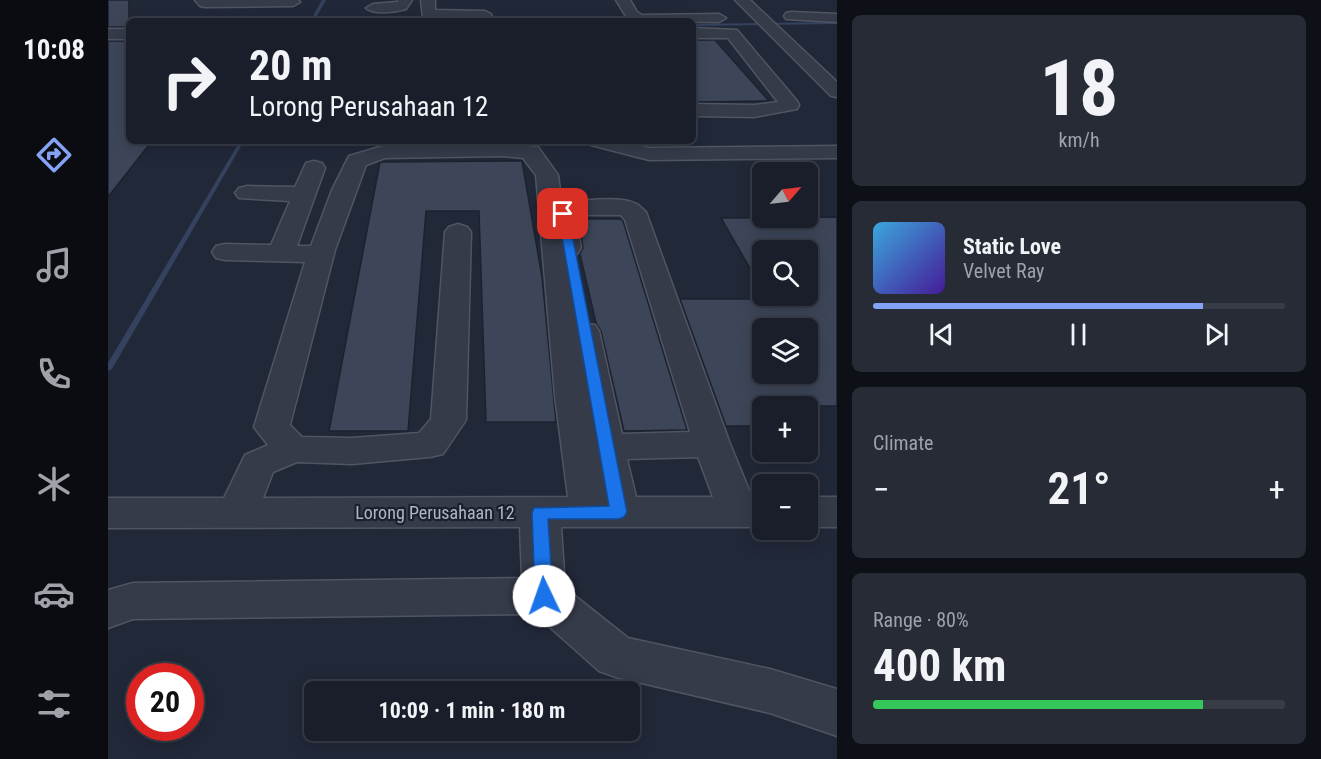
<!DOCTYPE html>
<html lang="en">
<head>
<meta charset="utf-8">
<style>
	:root { --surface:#191e2a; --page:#262b36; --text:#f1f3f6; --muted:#9fa2a8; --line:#373c47; --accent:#85a3f5 }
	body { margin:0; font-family:"Roboto Condensed",sans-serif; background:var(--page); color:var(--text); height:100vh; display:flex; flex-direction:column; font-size:22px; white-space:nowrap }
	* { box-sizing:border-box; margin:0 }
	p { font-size:20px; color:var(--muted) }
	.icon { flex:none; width:33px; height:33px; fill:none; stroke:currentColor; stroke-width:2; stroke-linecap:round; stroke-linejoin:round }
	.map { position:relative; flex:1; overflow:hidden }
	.side { display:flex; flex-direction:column; gap:15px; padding:15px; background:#0e1017; width:484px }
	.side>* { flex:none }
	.top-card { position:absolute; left:18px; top:18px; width:570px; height:126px; border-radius:9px; box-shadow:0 3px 15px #0003,0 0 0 2px var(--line); background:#191e2a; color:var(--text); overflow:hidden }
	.needle { width:39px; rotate:62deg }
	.buttons { position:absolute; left:644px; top:162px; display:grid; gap:12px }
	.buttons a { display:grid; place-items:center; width:66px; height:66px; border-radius:9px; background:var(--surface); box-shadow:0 3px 15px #0003,0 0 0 2px var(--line); font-size:30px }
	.speed { position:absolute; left:18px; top:663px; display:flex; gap:12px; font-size:30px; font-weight:700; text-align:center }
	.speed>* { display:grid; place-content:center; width:78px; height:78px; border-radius:50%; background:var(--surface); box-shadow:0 3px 15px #0003,0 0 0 2px var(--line); line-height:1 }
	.speed .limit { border:9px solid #d22; background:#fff; color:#111 }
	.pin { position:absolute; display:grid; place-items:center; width:51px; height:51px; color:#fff; margin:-26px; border-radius:12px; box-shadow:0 3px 9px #0006 }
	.me { position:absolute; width:66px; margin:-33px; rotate:357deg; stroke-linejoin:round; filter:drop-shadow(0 0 4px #0008) }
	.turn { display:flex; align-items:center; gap:21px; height:126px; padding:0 24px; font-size:27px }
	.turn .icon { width:78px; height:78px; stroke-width:2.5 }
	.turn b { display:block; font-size:42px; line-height:51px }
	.big { font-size:45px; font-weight:700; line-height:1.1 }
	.side .widget { flex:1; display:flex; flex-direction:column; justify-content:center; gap:9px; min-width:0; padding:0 21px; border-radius:9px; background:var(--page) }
	.side .dial { align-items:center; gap:0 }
	.dial b { font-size:78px; line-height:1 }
	.song { display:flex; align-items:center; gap:18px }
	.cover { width:72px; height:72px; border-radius:9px; background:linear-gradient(135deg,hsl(200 70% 55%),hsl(260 70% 35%)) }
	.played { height:6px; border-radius:3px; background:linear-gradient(90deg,var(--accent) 80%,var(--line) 80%) }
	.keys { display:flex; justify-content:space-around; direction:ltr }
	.heat { display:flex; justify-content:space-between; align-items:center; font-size:33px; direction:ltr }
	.charge { height:9px; border-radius:4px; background:linear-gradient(90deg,#34c759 80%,var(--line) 0) }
	.trip { position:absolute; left:196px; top:681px; width:336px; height:60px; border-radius:9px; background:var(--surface); box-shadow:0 3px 15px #0003,0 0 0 2px var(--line); font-weight:700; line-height:60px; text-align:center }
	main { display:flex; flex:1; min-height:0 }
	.dock { display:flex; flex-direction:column; width:108px; justify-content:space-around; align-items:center; background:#0a0c11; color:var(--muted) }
	.dock .icon { width:42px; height:42px }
	.dock .on { color:var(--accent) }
	.dock b { font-size:27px; color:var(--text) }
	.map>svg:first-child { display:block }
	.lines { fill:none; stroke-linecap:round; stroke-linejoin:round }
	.stream { fill:#35425f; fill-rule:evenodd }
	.building { fill:#3d4658; stroke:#1c222f; stroke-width:1.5; fill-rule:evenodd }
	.minor-casing { stroke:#505563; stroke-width:3 }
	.minor { fill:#353b49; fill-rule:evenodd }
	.route { fill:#1a73e8; stroke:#114b97; stroke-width:1.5 }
	.labels { text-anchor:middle; stroke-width:4.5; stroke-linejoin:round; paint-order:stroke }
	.near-street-label { font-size:18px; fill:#b0b5c5; stroke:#1a202d }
</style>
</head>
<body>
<main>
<nav class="dock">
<b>10:08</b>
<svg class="icon on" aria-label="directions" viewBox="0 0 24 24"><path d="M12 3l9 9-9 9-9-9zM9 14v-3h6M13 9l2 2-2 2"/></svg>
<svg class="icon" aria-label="music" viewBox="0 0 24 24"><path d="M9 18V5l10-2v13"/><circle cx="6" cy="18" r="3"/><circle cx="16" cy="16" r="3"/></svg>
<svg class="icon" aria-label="phone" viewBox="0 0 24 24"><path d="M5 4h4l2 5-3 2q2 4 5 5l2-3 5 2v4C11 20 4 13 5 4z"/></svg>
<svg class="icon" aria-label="climate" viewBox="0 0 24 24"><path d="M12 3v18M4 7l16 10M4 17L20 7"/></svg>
<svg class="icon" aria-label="car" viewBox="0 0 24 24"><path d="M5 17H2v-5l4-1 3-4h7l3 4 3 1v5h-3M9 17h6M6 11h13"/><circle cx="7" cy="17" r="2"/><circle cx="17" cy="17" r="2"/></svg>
<svg class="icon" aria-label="filters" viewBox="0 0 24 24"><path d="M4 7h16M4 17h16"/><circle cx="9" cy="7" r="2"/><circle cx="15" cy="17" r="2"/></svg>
</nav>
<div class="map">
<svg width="729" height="759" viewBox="0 0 729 759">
	<rect width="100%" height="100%" fill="#212838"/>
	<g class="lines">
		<g class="stream">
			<path d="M214,0h4l-12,21h-4z"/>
			<path d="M729,22v2l-144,2v-2z"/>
			<path d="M132,141h4l-132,228 -4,2v-8z"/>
		</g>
	</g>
	<g class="building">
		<rect x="0" y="0" width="21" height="27"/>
		<path d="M585,40h22l54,61 -76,1z"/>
		<path d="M0,41h21v100h23l-44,56z"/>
		<path d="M414,161l20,116 14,145h-70l-7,-211h-53l-18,220h-79l51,-269z"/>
		<path d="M729,217v189h-75v20h-36l-46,-127h88l-3,-3h42v-46h-45v39l-41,-71zM654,328h45v46h-45z"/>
		<path d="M471,219h42l2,2 64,209 -63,1 -23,-100 -5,-8 -16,-69 3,-6z"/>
	</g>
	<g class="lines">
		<defs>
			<g id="minor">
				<path d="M87,0h103l2,2 -7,4 -88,1 -5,-1z"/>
				<path d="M290,0h14l-6,9c-11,3 -32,6 -40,-1l7,-4 24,-2z"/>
				<path d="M313,0h14v10l50,1 6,3 2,7h-14l-2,-3 -54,-1z"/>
				<path d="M508,0h14l7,12 5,3 77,-1 7,4 -7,4 -86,-1 -6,-3z"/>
				<path d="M627,0h15l87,82v15l-6,-1z"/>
				<path d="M683,12l46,2v8l-51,-3 -2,-3 2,-3z"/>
				<path d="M585,28l44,2 60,71 2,4 -2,4 -43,8 -61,-1v-12l61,1 24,-3 -50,-64h-35z"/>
				<rect x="0" y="29" width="21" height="10"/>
				<path d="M480,141h35l26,7 188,-2v12l-188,2 -58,-15z"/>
				<path d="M394,144l36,3 20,28 4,30c14,-5 59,-9 72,-2 5,1 8,6 12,9l84,232 22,53h10v30h-201l4,61 63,50 142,31 67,20v47l-67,-23 -154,-36 -17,-6 -64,-57 -402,5 -25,9v-38l25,-7 389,-5 -2,-51 -412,1v-30h116l21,-43 23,-10 -14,-18 51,-165 -80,-2 -9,-2 -4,-6 4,-6 9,-2 46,1 19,-44 -51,-3 -4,-5 4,-5 8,-2 48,1 11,-24 8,-2 8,2 3,5 -28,78h14l21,-56 17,-34 34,-10zM394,156l21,2 13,17 19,221 13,101 -305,1 10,-26 24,-10 55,2 78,-7 13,-3 23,-34 5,-188 -4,-5 -9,-3 -9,3 -4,5 -14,187 -12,14 -67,5 -50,-1 -12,-12 45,-175 31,-85 19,-7zM473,215h40l4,5 65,212 -68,2 -23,-103 -4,-6 -16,-2 -10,-67 8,-2 4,-6 -5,-31zM590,457l15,40h-77l-9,-38z"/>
				<rect x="699" y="497" width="30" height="30"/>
			</g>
		</defs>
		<use href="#minor" class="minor-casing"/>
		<use href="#minor" class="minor"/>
	</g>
	<path class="route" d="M452,212l8,2 59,298 -3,5 -5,2h-71l5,77 -2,5 -7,2 -6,-2 -3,-5 -3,-83 2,-5 75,-2 -51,-292z"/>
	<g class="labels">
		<g class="near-street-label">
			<text x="327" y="519">Lorong Perusahaan 12</text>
		</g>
	</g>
</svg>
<div class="buttons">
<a><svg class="needle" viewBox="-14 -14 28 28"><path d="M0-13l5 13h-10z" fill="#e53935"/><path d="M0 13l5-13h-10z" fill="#9fa2a8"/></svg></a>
<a><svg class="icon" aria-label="search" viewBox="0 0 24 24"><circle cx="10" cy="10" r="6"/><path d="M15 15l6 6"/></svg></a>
<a><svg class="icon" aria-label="layers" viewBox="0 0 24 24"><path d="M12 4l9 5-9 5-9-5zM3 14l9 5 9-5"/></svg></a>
<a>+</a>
<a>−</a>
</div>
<div class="speed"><div class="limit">20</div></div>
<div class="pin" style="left:455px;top:214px;background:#d93025"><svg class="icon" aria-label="arrive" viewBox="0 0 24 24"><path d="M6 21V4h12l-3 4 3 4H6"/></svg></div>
<svg class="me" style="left:436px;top:596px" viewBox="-20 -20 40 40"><circle r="19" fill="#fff"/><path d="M0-13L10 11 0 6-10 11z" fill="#1a73e8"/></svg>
<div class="trip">10:09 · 1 min · 180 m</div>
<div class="top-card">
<div class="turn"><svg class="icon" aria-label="right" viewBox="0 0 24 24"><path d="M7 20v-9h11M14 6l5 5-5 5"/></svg><div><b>20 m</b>Lorong Perusahaan 12</div></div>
</div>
</div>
<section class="side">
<div class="widget dial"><b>18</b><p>km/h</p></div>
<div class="widget">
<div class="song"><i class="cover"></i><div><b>Static Love</b><p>Velvet Ray</p></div></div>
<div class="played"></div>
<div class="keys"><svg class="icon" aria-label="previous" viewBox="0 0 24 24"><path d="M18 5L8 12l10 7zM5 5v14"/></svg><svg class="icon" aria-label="pause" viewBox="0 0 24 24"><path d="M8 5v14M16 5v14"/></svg><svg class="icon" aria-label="next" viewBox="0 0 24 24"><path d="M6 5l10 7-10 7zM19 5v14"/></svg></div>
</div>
<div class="widget"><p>Climate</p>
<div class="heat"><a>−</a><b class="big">21°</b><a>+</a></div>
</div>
<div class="widget"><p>Range · 80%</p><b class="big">400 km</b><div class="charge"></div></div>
</section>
</main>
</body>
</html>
